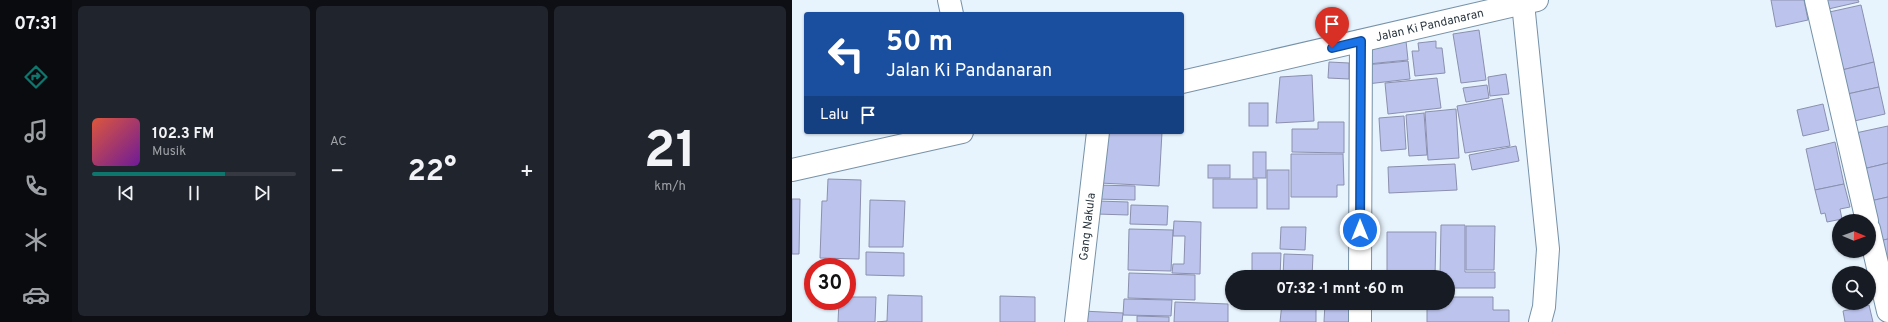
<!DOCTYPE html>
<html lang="id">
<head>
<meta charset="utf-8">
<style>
	:root { --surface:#171b24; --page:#20242c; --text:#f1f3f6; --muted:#9ea1a6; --line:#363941; --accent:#0f766e }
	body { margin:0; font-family:Overpass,sans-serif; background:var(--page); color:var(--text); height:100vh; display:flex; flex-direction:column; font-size:15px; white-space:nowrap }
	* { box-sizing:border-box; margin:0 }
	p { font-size:13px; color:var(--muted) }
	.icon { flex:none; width:22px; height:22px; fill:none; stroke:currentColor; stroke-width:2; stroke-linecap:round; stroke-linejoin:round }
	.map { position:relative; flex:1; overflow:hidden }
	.panel { display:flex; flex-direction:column; gap:6px; padding:6px; background:#0d0f14; width:720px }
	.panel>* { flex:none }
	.guide { position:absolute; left:12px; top:12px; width:380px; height:122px; border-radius:4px; box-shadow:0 1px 3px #0004; background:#1a4fa0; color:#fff; overflow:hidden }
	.needle { width:26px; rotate:91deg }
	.tools { position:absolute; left:1040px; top:214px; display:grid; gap:8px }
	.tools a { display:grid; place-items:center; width:44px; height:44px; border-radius:50%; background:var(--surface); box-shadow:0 1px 3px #0004; font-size:20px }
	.speed { position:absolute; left:12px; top:258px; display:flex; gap:8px; font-size:20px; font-weight:700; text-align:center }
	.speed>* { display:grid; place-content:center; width:52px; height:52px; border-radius:50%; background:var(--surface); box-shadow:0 1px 3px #0004; line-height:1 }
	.speed .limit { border:6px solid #d22; background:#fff; color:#111 }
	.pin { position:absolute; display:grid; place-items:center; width:34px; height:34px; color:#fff; margin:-41px -17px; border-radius:50% 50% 50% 0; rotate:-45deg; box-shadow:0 0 4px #0007 }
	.pin .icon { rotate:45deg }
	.me { position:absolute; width:44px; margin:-22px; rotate:0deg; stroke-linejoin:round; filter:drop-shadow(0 0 3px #0008) }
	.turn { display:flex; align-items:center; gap:14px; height:84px; padding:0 16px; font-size:18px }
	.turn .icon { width:52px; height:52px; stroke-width:2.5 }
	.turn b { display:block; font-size:28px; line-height:34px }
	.then { display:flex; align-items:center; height:38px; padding:0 16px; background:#0003; gap:8px; font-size:15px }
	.big { font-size:30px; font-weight:700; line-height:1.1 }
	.panel .tile { flex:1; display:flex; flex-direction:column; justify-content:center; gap:6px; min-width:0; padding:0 14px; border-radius:6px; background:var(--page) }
	.panel .dial { align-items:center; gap:0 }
	.dial b { font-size:52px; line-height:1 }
	.song { display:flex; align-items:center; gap:12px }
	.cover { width:48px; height:48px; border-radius:6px; background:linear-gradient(135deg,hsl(10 70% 55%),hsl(280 70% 35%)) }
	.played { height:4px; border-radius:2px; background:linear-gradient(90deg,var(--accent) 65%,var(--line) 65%) }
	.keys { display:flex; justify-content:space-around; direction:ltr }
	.heat { display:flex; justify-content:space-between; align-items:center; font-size:22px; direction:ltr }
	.panel .tiles { flex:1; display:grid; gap:6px; grid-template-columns:repeat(3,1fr) }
	.trip { position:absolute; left:433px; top:270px; width:230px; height:40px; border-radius:20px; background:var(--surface); box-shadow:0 1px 3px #0004; font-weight:700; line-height:40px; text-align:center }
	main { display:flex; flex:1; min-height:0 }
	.menu { display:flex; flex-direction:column; width:72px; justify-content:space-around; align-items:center; background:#090b0e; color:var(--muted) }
	.menu .icon { width:28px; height:28px }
	.menu .on { color:var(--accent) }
	.menu b { font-size:18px; color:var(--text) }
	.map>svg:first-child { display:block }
	.building { fill:#bcc4ee; stroke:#8a90ae }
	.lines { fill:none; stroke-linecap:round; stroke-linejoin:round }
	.minor-casing { stroke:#7692a8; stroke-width:24 }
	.secondary-casing { stroke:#7692a8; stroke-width:24 }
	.minor { stroke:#fff; stroke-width:22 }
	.secondary { stroke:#fff; stroke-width:22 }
	.route-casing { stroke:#114b97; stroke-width:10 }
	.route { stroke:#1a73e8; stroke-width:7 }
	.labels { text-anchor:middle; stroke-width:3.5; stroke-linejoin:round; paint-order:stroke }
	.street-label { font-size:12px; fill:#2b3740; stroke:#fff }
</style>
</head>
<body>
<main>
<nav class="menu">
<b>07:31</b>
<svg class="icon on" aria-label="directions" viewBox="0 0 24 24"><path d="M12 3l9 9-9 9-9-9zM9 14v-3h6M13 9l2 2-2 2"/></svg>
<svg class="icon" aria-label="music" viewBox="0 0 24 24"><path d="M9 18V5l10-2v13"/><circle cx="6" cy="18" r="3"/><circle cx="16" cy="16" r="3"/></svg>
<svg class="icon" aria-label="phone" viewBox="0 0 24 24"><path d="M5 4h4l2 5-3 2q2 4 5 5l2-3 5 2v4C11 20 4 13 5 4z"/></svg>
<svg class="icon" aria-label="climate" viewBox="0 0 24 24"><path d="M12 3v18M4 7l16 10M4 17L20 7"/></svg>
<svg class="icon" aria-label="car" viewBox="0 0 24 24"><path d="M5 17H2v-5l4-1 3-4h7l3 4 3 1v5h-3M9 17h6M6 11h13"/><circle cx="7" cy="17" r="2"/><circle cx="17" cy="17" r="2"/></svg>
</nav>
<section class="panel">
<div class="tiles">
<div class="tile">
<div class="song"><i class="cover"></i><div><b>102.3 FM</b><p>Musik</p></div></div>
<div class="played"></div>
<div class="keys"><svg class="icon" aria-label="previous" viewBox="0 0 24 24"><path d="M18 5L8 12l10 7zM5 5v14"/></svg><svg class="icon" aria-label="pause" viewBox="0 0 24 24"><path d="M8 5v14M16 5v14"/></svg><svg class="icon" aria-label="next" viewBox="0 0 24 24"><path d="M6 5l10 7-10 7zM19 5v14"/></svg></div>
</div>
<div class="tile"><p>AC</p>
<div class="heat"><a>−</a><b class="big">22°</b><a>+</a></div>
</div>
<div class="tile dial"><b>21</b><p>km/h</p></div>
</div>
</section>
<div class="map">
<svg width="1096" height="322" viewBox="0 0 1096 322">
	<rect width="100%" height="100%" fill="#e7f3fd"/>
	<g class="building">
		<path d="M979,0h33l4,20 -32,7z"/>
		<path d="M1029,0h37l1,2 -35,8z"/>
		<path d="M1069,5l13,57 -36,9 -13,-58z"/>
		<path d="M687,30l7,50 -25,3 -8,-49z"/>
		<path d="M614,41l2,19 -40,4 -3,-19z"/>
		<path d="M644,41v7h6l3,25 -30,3 -3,-25h7l-1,-8z"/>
		<path d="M616,61l2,18 -43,5 -2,-19z"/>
		<path d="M537,62l20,1v16l-21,-1z"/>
		<path d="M1082,62l5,25 -36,8 -5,-24z"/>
		<path d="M714,74l3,20 -19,2 -2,-19z"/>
		<path d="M520,75l2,46 -38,2 4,-46z"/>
		<path d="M645,78l4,30 -53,6 -3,-31z"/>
		<path d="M695,85l2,13 -23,4 -3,-14z"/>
		<path d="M1087,87l6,27 -35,8 -7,-27z"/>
		<path d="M710,98l8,48 -45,7 -8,-47z"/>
		<rect x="457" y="103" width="19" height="23"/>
		<path d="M1031,104l6,26 -26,6 -6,-26z"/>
		<path d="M664,109l3,49 -31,2 -3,-48z"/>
		<path d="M632,113l3,42 -18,1 -3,-41z"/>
		<path d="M612,116l2,33 -25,2 -2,-33z"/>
		<path d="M526,122h26v31l-52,-1v-23h26z"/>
		<path d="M1096,126v37l-29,7 -8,-36z"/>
		<path d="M312,132h58l-3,54 -59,-3z"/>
		<path d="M1043,142l9,42 -29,6 -9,-41z"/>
		<path d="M724,146l3,15 -47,9 -3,-15z"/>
		<rect x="461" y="152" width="13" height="26"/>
		<path d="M499,154h52l1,31h-7v12h-46z"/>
		<path d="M1096,163v34l-22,5 -7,-32z"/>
		<path d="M663,164l2,26 -68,3 -1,-26z"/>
		<rect x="416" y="165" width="22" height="13"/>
		<rect x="475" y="170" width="22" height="39"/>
		<path d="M36,179l33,1 -2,79 -39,-1 2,-57h5z"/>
		<rect x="421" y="179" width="44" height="29"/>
		<path d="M1052,184l6,23 -10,2 2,10 -15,3 -2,-9 -4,1 -6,-24z"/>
		<path d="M304,185l39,1v14l-39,-1z"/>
		<path d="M1096,197v42l-14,3 -8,-40z"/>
		<path d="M0,199h8l-1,55h-7z"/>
		<path d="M78,200l35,1 -2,46h-34z"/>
		<path d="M305,201l31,1v13l-31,-1z"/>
		<path d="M339,205l37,1 -1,19 -37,-1z"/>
		<path d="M382,221l27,1 -1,52 -28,-1 1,-9h11l1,-28h-12z"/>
		<path d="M649,225h24v47h30v16h-47v-11h-8z"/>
		<path d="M674,226h29l-1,44h-28z"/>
		<path d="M489,227h25l-1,23 -25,-1z"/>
		<path d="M337,229l44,1 -2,41 -43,-1z"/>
		<path d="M595,232h49l-1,45h-48z"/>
		<path d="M1096,239v26l-14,-23z"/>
		<path d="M74,252l38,1v23l-38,-1z"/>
		<path d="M460,253h29l-1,24h-28z"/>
		<path d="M492,254l29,1 -1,22h-29z"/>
		<path d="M337,273l66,2v25l-67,-2z"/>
		<path d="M96,295l34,1v26h-45l10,-1z"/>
		<path d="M208,296l35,1v25h-35z"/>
		<path d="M55,297h29l-1,25h-37l1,-21h8z"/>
		<path d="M656,297h45v13h16v12h-82v-19h21z"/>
		<path d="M332,299l48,1 -1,16 -48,-1z"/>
		<path d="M383,302l53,2v18h-54z"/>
		<path d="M459,303h29v3l-29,-1z"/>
		<path d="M490,303h16v4h3v-4h10l-1,4h6v15h-36z"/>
		<path d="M533,303h24v19h-25z"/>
		<path d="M1077,305l4,17h-28l-2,-11z"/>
		<path d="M290,311l41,2 -1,9h-41z"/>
		<path d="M345,316l32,1v5h-32z"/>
	</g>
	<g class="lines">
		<defs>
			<g id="minor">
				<path d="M157,0l3,14"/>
				<path d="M1024,0l51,221"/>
				<path d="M731,3l25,246 -4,58 -4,15"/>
				<path d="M1077,229l19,82"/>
				<path d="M568,277l1,-236"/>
				<path id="s1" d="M284,322l22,-190"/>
				<path d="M568,322v-19"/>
			</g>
			<g id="secondary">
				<path id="s2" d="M390,82l355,-82"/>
				<path d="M0,170l170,-38"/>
			</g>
		</defs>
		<use href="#minor" class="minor-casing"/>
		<use href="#secondary" class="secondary-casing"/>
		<use href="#minor" class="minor"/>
		<use href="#secondary" class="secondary"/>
	</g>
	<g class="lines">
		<defs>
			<path id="route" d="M540,48l29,-7 -1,189"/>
		</defs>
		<use href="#route" class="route-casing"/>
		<use href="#route" class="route"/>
	</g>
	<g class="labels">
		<g class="street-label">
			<text dy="4" stroke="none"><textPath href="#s2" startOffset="254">Jalan Ki Pandanaran</textPath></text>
			<text dy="4" stroke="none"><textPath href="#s1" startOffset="96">Gang Nakula</textPath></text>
		</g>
	</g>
</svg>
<div class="tools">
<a><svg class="needle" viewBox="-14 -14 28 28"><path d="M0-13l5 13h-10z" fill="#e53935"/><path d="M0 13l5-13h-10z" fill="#9ea1a6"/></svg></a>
<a><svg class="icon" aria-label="search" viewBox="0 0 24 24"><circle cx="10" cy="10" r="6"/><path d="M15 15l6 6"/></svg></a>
</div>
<div class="speed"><div class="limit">30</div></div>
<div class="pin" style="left:540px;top:48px;background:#d93025"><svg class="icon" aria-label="arrive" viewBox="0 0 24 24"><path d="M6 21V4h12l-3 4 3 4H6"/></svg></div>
<svg class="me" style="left:568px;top:230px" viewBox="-20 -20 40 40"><circle r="17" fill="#1a73e8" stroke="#fff" stroke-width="3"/><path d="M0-11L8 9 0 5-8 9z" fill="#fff"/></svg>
<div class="trip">07:32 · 1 mnt · 60 m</div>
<div class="guide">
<div class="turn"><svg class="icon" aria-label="left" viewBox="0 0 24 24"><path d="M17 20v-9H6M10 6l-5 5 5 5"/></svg><div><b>50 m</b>Jalan Ki Pandanaran</div></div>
<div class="then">Lalu<svg class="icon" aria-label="arrive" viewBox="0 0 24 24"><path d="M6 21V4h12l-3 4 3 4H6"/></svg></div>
</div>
</div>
</main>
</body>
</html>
